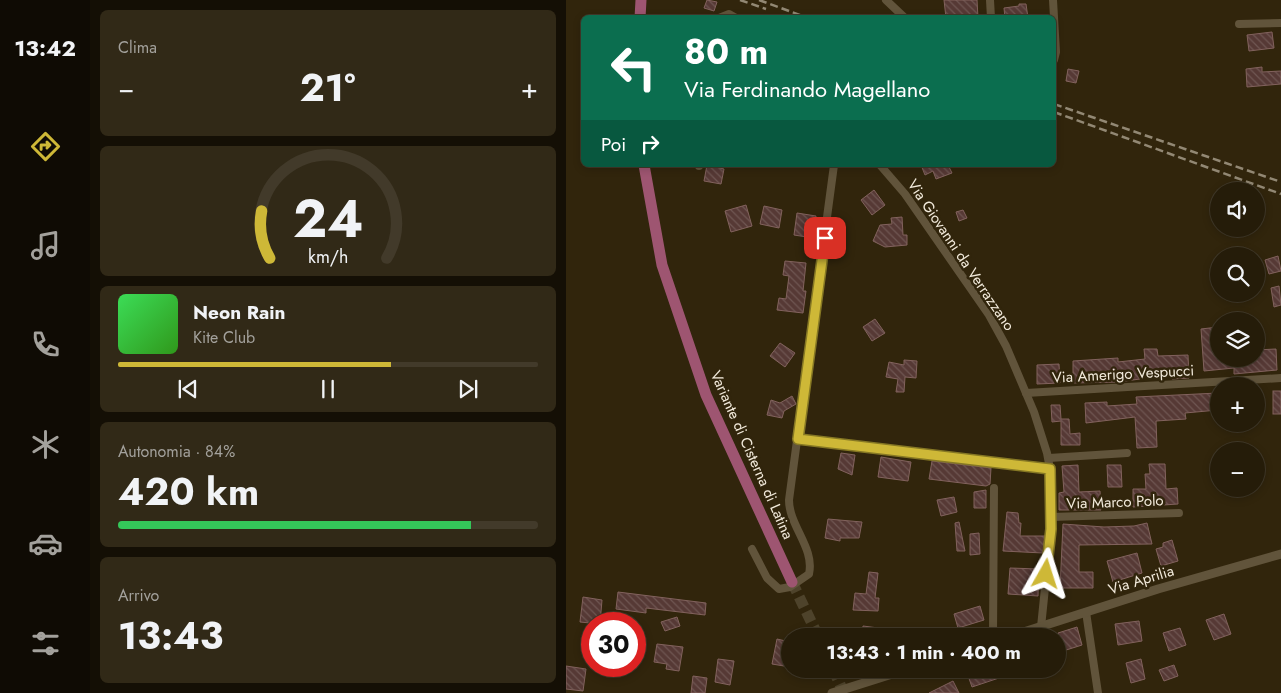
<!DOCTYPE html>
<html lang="it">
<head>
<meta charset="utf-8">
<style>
	:root { --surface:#251c09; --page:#312917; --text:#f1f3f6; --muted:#a3a19c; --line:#423a2a; --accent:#ceb837 }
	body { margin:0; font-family:Jost,sans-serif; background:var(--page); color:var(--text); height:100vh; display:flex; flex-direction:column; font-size:19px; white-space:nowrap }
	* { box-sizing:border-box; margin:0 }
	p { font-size:16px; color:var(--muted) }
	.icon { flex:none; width:28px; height:28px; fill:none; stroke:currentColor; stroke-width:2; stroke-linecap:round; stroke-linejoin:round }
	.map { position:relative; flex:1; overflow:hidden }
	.panel { display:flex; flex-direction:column; gap:10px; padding:10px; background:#140f05; width:476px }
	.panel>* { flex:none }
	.banner { position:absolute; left:15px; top:15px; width:475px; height:152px; border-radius:8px; box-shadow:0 2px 8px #0003,0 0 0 1px var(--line); background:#0b6e4f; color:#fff; overflow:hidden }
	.fabs { position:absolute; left:644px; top:182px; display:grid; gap:10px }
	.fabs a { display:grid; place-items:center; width:55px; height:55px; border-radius:50%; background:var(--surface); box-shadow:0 2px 8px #0003,0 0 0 1px var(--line); font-size:25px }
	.speed { position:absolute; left:15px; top:612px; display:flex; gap:10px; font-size:25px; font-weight:700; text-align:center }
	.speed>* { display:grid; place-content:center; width:65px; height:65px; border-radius:50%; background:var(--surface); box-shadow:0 2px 8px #0003,0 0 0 1px var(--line); line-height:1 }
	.speed .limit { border:8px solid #d22; background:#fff; color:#111 }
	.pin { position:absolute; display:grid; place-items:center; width:42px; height:42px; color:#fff; margin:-21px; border-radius:10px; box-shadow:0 2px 8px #0006 }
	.me { position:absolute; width:55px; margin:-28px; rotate:6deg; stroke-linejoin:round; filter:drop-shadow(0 0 4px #0008) }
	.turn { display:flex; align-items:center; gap:18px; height:105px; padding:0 20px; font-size:22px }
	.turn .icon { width:65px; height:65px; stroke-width:2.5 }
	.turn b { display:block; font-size:35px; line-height:42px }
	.then { display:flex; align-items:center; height:48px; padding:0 20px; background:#0003; gap:10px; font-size:19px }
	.big { font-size:38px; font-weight:700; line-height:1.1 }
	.panel .card { flex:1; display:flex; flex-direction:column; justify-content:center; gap:8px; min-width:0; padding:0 18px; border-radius:8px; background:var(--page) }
	.panel .dial { align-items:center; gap:0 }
	.dial svg { height:130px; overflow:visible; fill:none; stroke:var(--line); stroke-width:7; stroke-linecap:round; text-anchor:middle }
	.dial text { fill:var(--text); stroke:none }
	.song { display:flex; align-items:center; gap:15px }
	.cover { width:60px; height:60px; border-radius:8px; background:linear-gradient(135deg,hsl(130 70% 55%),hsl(110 70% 35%)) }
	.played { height:5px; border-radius:2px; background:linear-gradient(90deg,var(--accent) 65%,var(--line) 65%) }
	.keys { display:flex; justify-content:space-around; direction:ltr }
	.heat { display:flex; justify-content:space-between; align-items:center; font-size:28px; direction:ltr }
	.charge { height:8px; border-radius:4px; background:linear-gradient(90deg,#34c759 84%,var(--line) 0) }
	.trip { position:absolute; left:215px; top:628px; width:285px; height:50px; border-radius:25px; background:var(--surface); box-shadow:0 2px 8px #0003,0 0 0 1px var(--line); font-weight:700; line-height:50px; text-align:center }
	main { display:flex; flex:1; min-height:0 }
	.dock { display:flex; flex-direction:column; width:90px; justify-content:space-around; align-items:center; background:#0f0b04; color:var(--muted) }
	.dock .icon { width:35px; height:35px }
	.dock .selected { color:var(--accent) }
	.dock b { font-size:22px; color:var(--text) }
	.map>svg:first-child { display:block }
	.building { fill:url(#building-back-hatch); stroke:#82625d }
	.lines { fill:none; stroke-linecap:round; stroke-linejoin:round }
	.primary-tunnel { stroke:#4e432b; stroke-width:11; stroke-dasharray:11 5.5; stroke-linecap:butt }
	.minor { stroke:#61543b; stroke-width:8 }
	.tertiary { stroke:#61543b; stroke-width:9 }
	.primary { stroke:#9e5571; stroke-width:11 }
	.rail { stroke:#928874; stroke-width:2.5; stroke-dasharray:8 4; stroke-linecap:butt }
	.route-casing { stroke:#867824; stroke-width:12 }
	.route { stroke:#ceb837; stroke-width:9 }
	.labels { text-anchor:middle; stroke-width:5; stroke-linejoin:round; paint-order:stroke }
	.street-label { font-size:15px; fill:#f2eadb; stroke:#31250c }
</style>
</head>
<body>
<main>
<nav class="dock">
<b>13:42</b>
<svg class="icon selected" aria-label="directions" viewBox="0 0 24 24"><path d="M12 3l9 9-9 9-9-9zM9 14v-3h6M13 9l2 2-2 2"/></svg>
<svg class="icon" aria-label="music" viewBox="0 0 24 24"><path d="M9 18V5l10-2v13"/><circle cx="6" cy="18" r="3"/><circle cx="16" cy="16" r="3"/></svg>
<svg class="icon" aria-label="phone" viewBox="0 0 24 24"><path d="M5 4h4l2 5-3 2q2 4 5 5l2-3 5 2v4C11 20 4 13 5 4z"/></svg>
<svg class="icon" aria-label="climate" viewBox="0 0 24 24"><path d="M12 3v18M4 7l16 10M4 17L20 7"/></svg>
<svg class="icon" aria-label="car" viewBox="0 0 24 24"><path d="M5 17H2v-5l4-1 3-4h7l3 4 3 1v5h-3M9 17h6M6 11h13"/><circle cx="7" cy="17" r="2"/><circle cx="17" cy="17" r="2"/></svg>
<svg class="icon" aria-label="filters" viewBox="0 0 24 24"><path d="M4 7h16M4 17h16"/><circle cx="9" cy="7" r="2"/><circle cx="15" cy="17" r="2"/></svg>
</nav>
<section class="panel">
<div class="card"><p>Clima</p>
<div class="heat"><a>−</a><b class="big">21°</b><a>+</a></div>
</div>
<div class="card dial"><svg viewBox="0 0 100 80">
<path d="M14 69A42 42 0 1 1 86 69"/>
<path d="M14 69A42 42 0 0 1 9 40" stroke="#ceb837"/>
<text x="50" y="56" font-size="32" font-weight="700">24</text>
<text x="50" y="72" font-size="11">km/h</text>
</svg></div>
<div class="card">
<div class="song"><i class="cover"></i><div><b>Neon Rain</b><p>Kite Club</p></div></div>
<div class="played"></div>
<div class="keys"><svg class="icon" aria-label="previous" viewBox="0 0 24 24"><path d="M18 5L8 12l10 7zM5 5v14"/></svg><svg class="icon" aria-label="pause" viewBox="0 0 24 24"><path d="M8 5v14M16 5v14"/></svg><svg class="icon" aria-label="next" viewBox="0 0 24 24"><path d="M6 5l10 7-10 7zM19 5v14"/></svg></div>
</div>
<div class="card"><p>Autonomia · 84%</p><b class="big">420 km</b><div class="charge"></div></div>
<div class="card"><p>Arrivo</p><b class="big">13:43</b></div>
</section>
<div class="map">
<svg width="715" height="693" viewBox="0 0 715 693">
	<defs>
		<pattern id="building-back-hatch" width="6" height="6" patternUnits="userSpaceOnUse" patternTransform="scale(1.25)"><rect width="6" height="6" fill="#563935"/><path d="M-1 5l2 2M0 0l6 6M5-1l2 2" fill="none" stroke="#6f5652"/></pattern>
	</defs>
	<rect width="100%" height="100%" fill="#31250c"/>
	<g class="building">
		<path d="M141,0l10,2 -3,9 -10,-3z"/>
		<path d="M378,0h33l1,18h-32z"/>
		<path d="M453,4h7l2,14h-23l-1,-10 15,-2z"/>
		<path d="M706,32l2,16 -25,3 -2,-16z"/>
		<path d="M696,67v5l19,-1v13l-34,3 -1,-18z"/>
		<path d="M502,69l11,2 -3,12 -10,-2z"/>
		<path d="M141,165h13v3l4,1 -3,15 -17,-3z"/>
		<path d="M355,165h27l4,8 -16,6 -3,-8 -8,4z"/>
		<path d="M308,190l11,15 -13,10 -11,-15z"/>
		<path d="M180,205l6,21 -21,6 -6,-21z"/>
		<path d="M198,206l18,4 -3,18 -19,-4z"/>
		<path d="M397,210l4,8 -8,3 -3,-9z"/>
		<path d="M231,213l19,3 -3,22 -19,-3z"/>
		<path d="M336,217l1,18h4v10l-22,2 -12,-6 7,-16 12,-1 -1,-6z"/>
		<path d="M712,256l3,15 -12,3 -4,-14z"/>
		<path d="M219,261l21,2 -3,28h3l-3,22 -26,-3 2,-12 7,1 3,-23 -6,-1z"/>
		<path d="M713,286l2,19 -7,2 -3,-19z"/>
		<path d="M309,319l10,14 -13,8 -9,-14z"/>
		<path d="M652,327v32h39l-1,-9 20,-1 1,21 -43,4v-6l-30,3 -3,-42z"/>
		<path d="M214,343l15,10 -10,14 -15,-11z"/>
		<path d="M578,349h13l1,7 30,-1 1,23 -17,1v-4l-32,1v3l-22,3 -45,1v-22l45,-3v4l27,-3z"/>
		<path d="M338,360l13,1 -1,17 -11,-1 -1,15h-8l2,-13 -12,-2 3,-15 15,3z"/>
		<path d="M493,364l1,19 -23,1v-19z"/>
		<rect x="707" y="391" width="8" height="23"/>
		<path d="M652,393v17l-33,3 1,6 -30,2 1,26 -20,1 -2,-31 -49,6 -1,-20 22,-1v4l30,-2 -1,-7z"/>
		<path d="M226,396l4,8 -12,7 -2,7 -15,-3 4,-15 9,3z"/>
		<path d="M485,405h9l1,14h8l1,15 10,-1v12h-19v-24l-9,1z"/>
		<path d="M275,453l14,2 -3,20 -14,-6z"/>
		<path d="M315,457l30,5 -3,19 -30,-4z"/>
		<path d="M366,461l59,7 -1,16 -4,2 -57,-7z"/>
		<path d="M583,464h16l1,25 11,-1 1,16 -45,3v-18h13l-1,-15h5z"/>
		<path d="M512,465l1,27 21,-1 1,19h-42v-17l5,-1 -2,-26z"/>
		<path d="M541,465h14l1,22h-14z"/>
		<path d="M420,490v18h-12v-16z"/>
		<path d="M388,497l3,15 -16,4 -4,-16z"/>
		<path d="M441,512l11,1 1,10h2l-1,13h25l-2,17 -40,-2z"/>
		<path d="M262,519l34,3 -3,16h-19v3l-15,-3z"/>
		<path d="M393,522l6,29h-8l-2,-28z"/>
		<path d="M581,523l5,21 -73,1v27h14v16h-33l3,-64 41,3 30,-1z"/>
		<path d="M413,533l1,21 -10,1v-21z"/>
		<path d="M606,540l6,21 -17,5 -5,-17 7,-2v-4z"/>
		<path d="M571,553l5,20 -29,9 -6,-21z"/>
		<path d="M444,568l29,1 -1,27 -30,-2z"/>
		<path d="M303,572l9,1 -3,25h4l-1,13 -25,-1 2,-17 11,1z"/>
		<path d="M52,592l88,11 -1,12 -59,-7v5l-30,-4z"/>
		<path d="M17,597l19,3 -2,24 -20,-2z"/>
		<path d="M414,606l4,14 -26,8 -4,-14z"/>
		<path d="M658,614l7,20 -17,6 -8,-20z"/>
		<path d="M111,617l3,9 -15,5 -4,-9z"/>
		<path d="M573,621l3,20 -24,4 -3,-21z"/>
		<path d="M297,626l23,3 -1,7h-23z"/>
		<path d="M511,627l5,18 -19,6 -5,-18z"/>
		<path d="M614,628l6,17 -17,6 -6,-18z"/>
		<path d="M211,639l13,3v25l-18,-3z"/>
		<path d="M91,644l26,3 -4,24 -13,-2 1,-5 -13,-2z"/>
		<path d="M152,659l16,2 -4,24 -15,-3z"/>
		<path d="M575,659l4,20 -14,4 -5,-20z"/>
		<path d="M608,665l4,11 -14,5 -5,-11z"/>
		<path d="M0,666l20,3 -3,22 -17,-2z"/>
		<path d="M404,669h26l3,9 -27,9 -6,-17z"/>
		<path d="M127,676l14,2 -2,15h-14z"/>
		<path d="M387,681l6,12h-30z"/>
	</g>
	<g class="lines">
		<g class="primary-tunnel">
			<path d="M226,582l26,54"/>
			<path d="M267,669l11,24"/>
		</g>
		<g class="minor">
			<path d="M320,0l19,18"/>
			<path d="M424,0l1,18"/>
			<path d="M487,0l3,52 -2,8"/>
			<path d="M153,18l10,-4 7,4"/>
			<path d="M673,24l42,-1"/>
			<path d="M314,165l25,29 84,121 17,31 28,66 13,41 3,16 1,60 -10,98"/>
			<path d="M133,166v-1"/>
			<path d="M460,393l255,-15"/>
			<path d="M232,439l252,30"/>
			<path d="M483,458l78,-5"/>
			<path d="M485,517l128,-4"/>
			<path d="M186,549l15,29 12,11 11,-2 19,-13c6,-26 -20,-48 -20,-74l45,-335"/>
			<path d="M520,612l12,81"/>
			<path d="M427,636l1,-148"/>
		</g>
		<g class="tertiary">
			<path d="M445,636l147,-47 123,-35"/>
			<path d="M266,693l76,-24"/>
		</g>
		<g class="primary">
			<path d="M74,18l1,-18"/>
			<path d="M78,165l18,100 44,130 86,187"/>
		</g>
		<g class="rail">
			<path d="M174,0l26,9"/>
			<path d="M193,0l49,18"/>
			<path d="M488,104l227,78"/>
			<path d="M488,112l227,82"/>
		</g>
	</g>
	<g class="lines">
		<defs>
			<path id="route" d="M259,238l-27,201 252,30 1,60 -5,45"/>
		</defs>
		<use href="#route" class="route-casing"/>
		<use href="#route" class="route"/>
	</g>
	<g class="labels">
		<g class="street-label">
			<text transform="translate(395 255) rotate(56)" y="5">Via Giovanni da Verrazzano</text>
			<text transform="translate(557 374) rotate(-3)" y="5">Via Amerigo Vespucci</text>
			<text transform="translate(186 455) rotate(66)" y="5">Variante di Cisterna di Latina</text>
			<text transform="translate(549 502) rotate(-2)" y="5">Via Marco Polo</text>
			<text transform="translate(575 580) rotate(-17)" y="5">Via Aprilia</text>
		</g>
	</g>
</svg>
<div class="fabs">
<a><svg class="icon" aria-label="sound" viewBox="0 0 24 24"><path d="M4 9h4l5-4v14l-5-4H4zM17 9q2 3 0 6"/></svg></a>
<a><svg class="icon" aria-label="search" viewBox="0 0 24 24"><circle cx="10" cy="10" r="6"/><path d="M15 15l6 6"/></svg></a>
<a><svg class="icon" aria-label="layers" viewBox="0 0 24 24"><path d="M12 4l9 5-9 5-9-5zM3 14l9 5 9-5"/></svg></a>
<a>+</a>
<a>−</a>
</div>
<div class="speed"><div class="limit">30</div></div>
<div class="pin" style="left:259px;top:238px;background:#d93025"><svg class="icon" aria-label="arrive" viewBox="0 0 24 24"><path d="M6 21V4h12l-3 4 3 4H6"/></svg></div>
<svg class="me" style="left:480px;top:574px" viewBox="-20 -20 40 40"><path d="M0-17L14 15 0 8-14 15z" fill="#ceb837" stroke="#fff" stroke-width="4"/></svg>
<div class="trip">13:43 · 1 min · 400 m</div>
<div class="banner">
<div class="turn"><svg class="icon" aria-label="left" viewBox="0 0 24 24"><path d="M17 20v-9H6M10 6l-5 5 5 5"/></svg><div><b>80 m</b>Via Ferdinando Magellano</div></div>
<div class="then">Poi<svg class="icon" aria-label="right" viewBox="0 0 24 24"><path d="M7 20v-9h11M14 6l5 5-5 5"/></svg></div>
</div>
</div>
</main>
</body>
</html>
